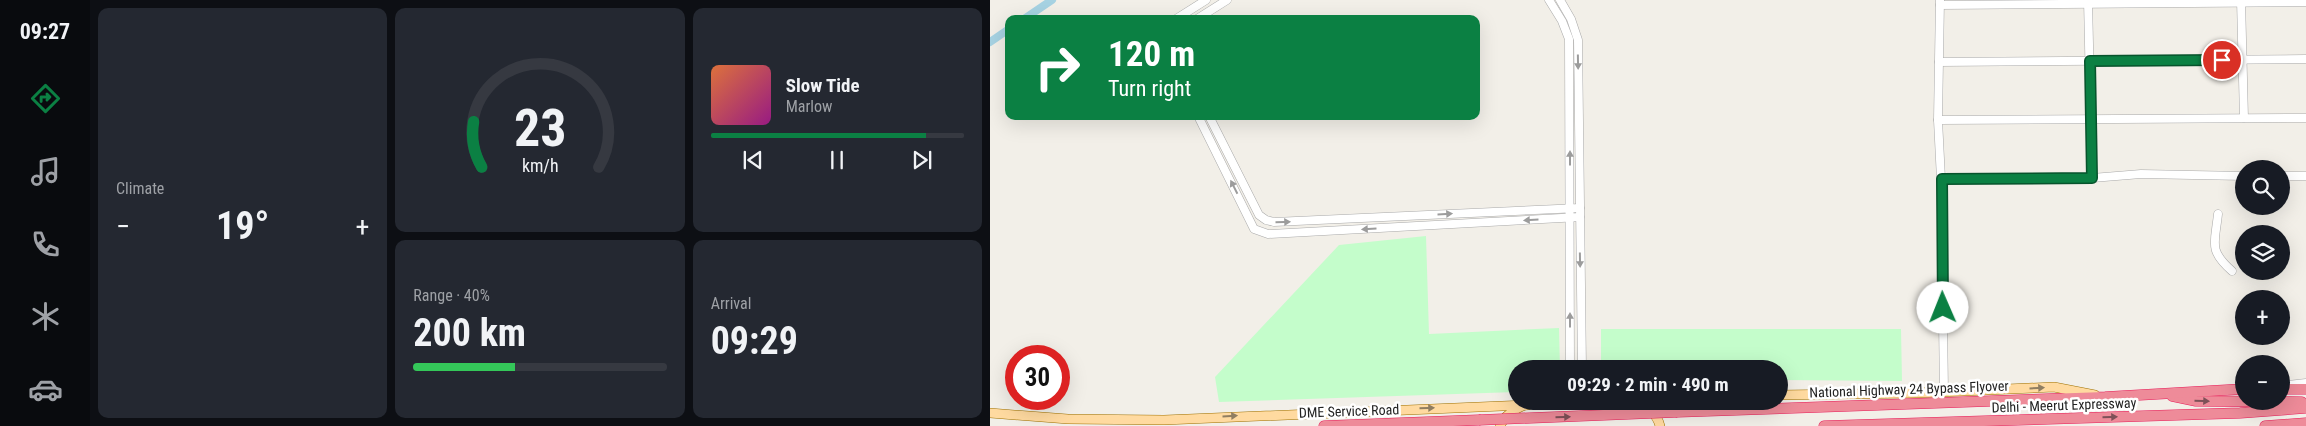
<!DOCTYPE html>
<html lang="en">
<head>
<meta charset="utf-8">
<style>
	:root { --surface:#171b24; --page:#242831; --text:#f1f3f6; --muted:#9ea1a6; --line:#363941; --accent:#0b8043 }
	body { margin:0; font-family:"Roboto Condensed",sans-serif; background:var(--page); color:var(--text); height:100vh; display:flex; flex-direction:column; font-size:19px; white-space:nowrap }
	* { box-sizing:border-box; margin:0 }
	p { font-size:16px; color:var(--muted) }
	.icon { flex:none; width:28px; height:28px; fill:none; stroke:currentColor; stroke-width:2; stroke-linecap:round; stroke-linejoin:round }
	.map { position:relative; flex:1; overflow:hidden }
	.drawer { display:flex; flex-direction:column; gap:8px; padding:8px; background:#0d0f14; width:900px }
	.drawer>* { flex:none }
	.top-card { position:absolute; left:15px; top:15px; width:475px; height:105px; border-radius:10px; box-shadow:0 5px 20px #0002; background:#0b8043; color:#fff; overflow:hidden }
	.buttons { position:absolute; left:1245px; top:160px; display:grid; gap:10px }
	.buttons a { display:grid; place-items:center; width:55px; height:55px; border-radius:50%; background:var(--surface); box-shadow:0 5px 20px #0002; font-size:25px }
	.speed { position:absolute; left:15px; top:345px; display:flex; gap:10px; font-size:25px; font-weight:700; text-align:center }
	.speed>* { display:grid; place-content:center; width:65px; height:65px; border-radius:50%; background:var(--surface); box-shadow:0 5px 20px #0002; line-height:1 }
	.speed .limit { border:8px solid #d22; background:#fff; color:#111 }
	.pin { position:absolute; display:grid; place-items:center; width:42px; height:42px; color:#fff; margin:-21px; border:2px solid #fff; border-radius:50%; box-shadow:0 1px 5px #0007 }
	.me { position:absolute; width:55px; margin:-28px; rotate:359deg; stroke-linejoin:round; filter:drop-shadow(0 0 4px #0008) }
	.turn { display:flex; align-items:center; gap:18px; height:105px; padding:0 20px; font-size:22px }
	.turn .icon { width:65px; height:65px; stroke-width:2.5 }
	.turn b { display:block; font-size:35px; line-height:42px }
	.big { font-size:38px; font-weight:700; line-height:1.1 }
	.drawer .card { flex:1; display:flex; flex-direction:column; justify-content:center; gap:8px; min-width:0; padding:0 18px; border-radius:10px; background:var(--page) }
	.drawer .dial { align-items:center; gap:0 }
	.dial svg { height:130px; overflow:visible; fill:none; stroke:var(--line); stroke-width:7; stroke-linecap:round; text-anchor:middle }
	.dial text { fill:var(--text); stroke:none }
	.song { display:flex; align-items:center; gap:15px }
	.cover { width:60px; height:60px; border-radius:8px; background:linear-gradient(135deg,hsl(20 70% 55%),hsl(310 70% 35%)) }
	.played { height:5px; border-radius:2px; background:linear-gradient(90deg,var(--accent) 85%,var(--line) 85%) }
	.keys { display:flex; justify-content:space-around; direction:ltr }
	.heat { display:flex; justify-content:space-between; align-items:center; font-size:28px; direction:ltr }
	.charge { height:8px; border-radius:4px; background:linear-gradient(90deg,#34c759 40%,var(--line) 0) }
	.drawer .tiles { flex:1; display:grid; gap:8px; grid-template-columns:repeat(3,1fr) }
	.card:first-child { grid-row:span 2 }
	.trip { position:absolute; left:518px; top:360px; width:280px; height:50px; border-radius:25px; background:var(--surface); box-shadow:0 5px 20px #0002; font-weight:700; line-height:50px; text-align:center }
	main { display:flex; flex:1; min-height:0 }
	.dock { display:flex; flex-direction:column; width:90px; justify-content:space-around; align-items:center; background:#090b0e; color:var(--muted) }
	.dock .icon { width:35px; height:35px }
	.dock .current { color:var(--accent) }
	.dock b { font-size:22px; color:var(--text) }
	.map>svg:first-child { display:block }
	.park { fill:#c4fdcb }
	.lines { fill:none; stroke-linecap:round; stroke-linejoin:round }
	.canal { stroke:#a6d2e2; stroke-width:8 }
	.minor-casing { stroke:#a9a9a9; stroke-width:9 }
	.major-casing { stroke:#9f7100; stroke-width:10 }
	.highway-casing { stroke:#e81d5a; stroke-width:11 }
	.minor { stroke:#fff; stroke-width:8 }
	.major { stroke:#ffdaa0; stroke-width:9 }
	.highway { stroke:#ee8b99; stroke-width:10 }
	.highway-bridge-casing { stroke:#e81d5a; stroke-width:11; stroke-linecap:butt }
	.highway-bridge { stroke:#ee8b99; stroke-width:10 }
	.oneway { fill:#9c9c9c }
	.oneway2 { fill:#907e61 }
	.oneway3 { fill:#7e5158 }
	.route-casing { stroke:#07532c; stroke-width:12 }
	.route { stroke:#0b8043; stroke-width:9 }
	.labels { text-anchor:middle; stroke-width:5; stroke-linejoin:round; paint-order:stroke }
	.street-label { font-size:14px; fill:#222; stroke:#fff }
</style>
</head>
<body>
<main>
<nav class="dock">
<b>09:27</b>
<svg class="icon current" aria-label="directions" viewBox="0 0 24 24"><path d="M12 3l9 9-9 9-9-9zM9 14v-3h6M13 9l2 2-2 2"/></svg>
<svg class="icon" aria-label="music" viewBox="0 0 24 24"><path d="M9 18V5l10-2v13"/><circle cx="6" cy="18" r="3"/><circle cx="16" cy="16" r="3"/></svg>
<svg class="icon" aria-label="phone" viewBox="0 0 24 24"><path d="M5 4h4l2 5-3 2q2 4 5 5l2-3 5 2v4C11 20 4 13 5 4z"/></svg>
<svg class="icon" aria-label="climate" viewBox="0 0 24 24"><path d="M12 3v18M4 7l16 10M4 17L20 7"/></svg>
<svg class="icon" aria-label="car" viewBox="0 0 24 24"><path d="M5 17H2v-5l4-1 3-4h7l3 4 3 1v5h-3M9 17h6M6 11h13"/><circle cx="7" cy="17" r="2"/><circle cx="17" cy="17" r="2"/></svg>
</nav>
<section class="drawer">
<div class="tiles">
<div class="card"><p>Climate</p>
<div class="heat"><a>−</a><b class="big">19°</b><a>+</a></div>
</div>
<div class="card dial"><svg viewBox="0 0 100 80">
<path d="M14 69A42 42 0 1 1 86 69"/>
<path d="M14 69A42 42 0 0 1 9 41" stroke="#0b8043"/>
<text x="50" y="56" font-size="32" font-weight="700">23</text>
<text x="50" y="72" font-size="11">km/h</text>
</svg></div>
<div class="card">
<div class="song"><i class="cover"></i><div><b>Slow Tide</b><p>Marlow</p></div></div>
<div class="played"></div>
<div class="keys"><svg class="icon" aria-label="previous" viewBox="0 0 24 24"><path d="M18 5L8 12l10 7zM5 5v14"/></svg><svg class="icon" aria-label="pause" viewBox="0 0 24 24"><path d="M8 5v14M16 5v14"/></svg><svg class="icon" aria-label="next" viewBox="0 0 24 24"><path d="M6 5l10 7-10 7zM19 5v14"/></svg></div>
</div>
<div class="card"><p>Range · 40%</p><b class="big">200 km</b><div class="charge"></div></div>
<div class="card"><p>Arrival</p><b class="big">09:29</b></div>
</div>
</section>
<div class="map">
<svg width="1316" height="426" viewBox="0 0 1316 426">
	<rect width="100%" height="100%" fill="#f2efe8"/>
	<g class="park">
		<path d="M436,236l3,98 130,-6 1,41h-44v23l-297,10 -4,-25 124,-132z"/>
		<path d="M611,329h300l1,52 -123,-1v-11h-178z"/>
	</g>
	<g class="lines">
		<g class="canal">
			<path d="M34,19l28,-19"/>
			<path d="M0,42l19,-13"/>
		</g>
		<defs>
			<g id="minor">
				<path d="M559,0l13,21 7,18 1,330"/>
				<path d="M570,0l11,19 7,21 4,329"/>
				<path d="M950,0l-2,120 3,59 3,213"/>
				<path d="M1098,0l4,178"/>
				<path d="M1251,0l3,118"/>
				<path d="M950,5l366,-3"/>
				<path d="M186,19l30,-19"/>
				<path d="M207,19l30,-19"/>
				<path d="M949,62l367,-3"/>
				<path d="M208,116l56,113 14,5 312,-17"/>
				<path d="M219,116l50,99 7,5 8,2 306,-14"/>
				<path d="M948,120l368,-2"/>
				<path d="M1291,176h25"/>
				<path d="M951,179l151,-1 49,-4 103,2"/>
				<path d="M1228,214c-3,29 -10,36 14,57"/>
				<path d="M1298,385l18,-2"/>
			</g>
			<g id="major">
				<path d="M789,395l138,-2 137,-6 41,8"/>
				<path d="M644,401c12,3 23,13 26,25"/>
				<path d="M0,413l78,6 96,1 364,-15"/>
				<path d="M510,426c6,-15 27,-24 43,-25"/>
			</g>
			<g id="highway">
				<path d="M1291,389h25"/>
				<path d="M1182,396l24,5 106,1"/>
				<path d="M687,412l428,-15 139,-8"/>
				<path d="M334,426l155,-6"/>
				<path d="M834,426l416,-13 66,-5"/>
				<path d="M1275,426l41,-3"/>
			</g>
		</defs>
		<use href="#minor" class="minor-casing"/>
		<use href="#major" class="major-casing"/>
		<use href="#highway" class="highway-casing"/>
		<use href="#minor" class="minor"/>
		<use href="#major" class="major"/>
		<use href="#highway" class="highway"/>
		<defs>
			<path id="highway-bridge" d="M489,420l198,-8"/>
		</defs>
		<use href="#highway-bridge" class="highway-bridge-casing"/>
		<use href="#highway-bridge" class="highway-bridge"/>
	</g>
	<defs><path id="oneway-solid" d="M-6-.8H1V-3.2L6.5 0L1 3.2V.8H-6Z" transform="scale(1.25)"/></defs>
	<g class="oneway">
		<use href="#oneway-solid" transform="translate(588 62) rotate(89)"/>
		<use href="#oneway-solid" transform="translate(580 158) rotate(-90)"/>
		<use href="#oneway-solid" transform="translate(244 187) rotate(-117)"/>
		<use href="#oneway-solid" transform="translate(455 214) rotate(-3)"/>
		<use href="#oneway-solid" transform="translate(541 220) rotate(177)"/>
		<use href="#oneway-solid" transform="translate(293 222) rotate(-2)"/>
		<use href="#oneway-solid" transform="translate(379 229) rotate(177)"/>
		<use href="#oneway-solid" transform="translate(590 260) rotate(89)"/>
		<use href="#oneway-solid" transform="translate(580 320) rotate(-90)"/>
	</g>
	<g class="oneway2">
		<use href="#oneway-solid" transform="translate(1047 388) rotate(-3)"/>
		<use href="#oneway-solid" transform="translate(437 408) rotate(-2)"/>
		<use href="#oneway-solid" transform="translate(240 416) rotate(-3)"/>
	</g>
	<g class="oneway3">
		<use href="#oneway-solid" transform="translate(1212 401) rotate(2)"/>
		<use href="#oneway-solid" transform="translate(573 417) rotate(-2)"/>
		<use href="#oneway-solid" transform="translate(1120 417) rotate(-2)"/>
	</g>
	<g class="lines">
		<defs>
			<path id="route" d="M953,308l-1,-129 150,-1 -2,-117 132,-1"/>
		</defs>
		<use href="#route" class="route-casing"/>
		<use href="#route" class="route"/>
	</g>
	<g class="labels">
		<g class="street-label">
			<text transform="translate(919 389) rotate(-2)" y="5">National Highway 24 Bypass Flyover</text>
			<text transform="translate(1074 405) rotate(-2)" y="5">Delhi - Meerut Expressway</text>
			<text transform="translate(359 411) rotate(-2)" y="5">DME Service Road</text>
		</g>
	</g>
</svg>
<div class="buttons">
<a><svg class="icon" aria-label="search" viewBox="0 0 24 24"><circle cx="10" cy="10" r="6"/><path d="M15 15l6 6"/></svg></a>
<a><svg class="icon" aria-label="layers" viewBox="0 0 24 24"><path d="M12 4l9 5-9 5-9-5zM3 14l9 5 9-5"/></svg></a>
<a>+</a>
<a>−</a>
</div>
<div class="speed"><div class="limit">30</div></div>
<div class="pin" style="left:1232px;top:60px;background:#d93025"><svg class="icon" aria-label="arrive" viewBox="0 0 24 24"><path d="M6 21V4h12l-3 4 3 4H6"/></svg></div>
<svg class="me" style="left:953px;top:308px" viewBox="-20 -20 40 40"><circle r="19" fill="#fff"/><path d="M0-13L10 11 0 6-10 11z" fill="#0b8043"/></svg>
<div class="trip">09:29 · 2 min · 490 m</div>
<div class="top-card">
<div class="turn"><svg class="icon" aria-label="right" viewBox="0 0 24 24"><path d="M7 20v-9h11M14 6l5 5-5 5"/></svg><div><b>120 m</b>Turn right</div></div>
</div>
</div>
</main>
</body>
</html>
